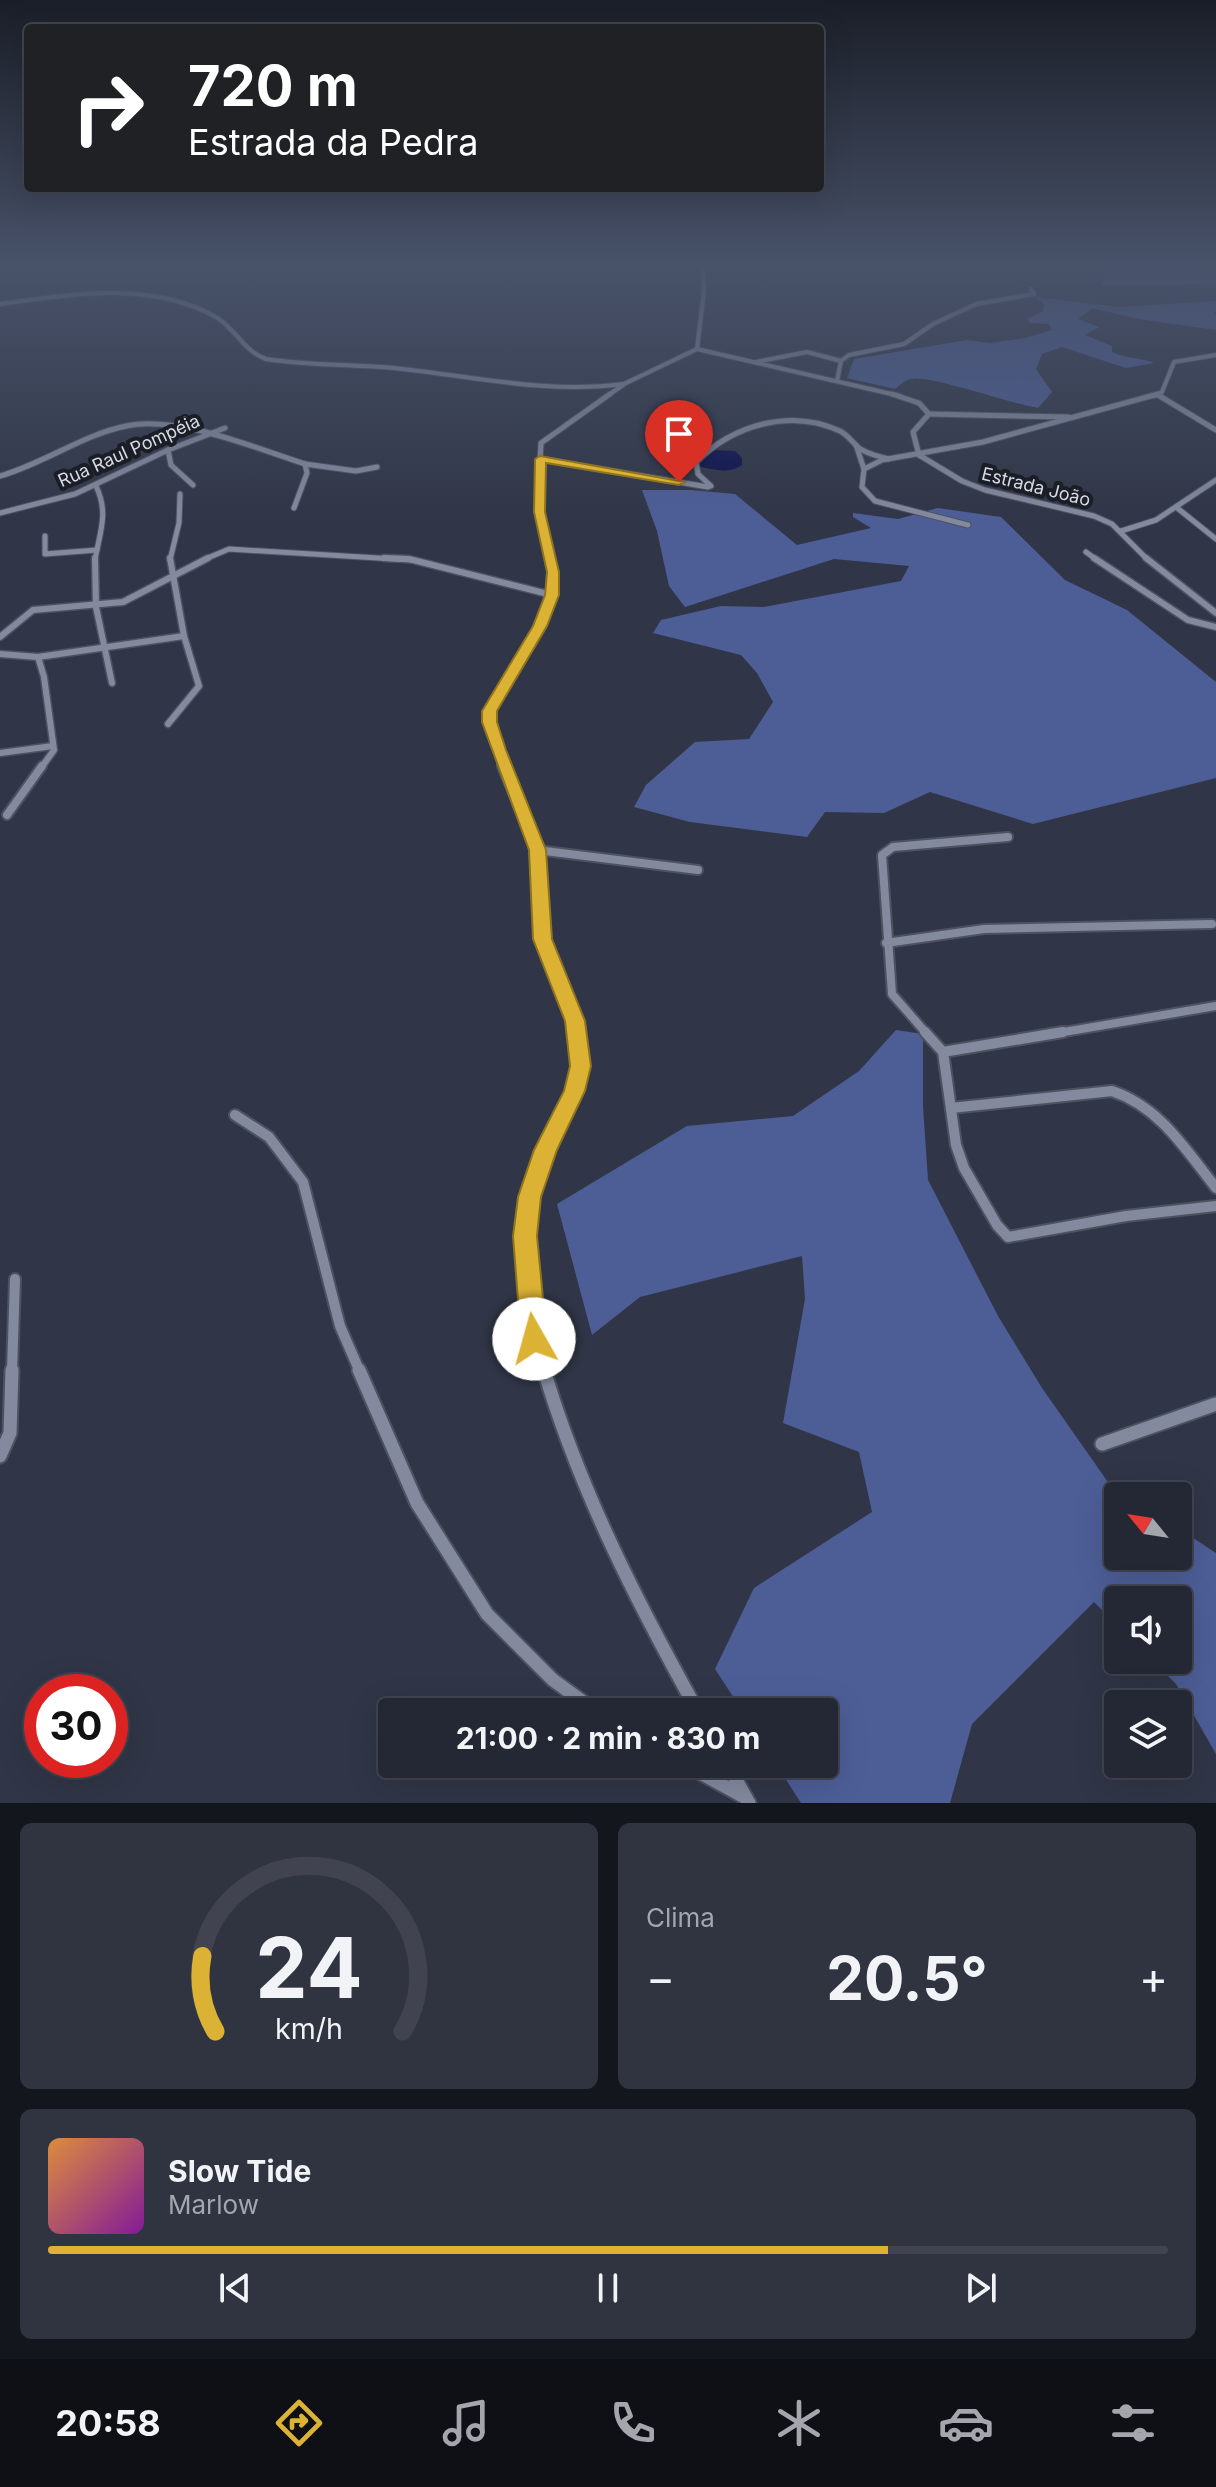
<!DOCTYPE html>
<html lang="pt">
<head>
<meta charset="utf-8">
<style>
	:root { --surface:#242835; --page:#303441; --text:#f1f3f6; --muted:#a3a6ad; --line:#414450; --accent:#dbb233 }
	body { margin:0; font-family:Inter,sans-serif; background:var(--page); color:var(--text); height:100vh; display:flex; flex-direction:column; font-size:30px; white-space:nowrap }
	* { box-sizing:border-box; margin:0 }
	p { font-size:26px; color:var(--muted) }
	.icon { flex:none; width:44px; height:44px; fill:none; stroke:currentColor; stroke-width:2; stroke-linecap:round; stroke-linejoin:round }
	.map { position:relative; height:1803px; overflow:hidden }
	.details { display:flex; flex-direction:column; gap:20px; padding:20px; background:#14161d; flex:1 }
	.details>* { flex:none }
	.hud { position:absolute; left:24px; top:24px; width:800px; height:168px; border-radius:8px; box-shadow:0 8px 32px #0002,0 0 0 2px var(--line); background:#202124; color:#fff; overflow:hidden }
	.needle { width:52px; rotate:300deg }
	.buttons { position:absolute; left:1104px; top:1482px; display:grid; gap:16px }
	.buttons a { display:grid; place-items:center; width:88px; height:88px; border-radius:8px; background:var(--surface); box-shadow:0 8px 32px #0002,0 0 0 2px var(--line); font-size:40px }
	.speed { position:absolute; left:24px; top:1674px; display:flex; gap:16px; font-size:40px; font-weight:700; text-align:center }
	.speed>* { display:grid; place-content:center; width:104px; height:104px; border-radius:50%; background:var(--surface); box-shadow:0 8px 32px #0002,0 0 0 2px var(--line); line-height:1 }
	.speed .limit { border:12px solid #d22; background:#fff; color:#111 }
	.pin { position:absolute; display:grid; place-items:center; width:68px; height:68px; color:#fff; margin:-82px -34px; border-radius:50% 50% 50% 0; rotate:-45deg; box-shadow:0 0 8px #0007 }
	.pin .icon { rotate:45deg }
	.me { position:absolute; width:88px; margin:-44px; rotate:353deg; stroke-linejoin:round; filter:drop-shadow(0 0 6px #0008) }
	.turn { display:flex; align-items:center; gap:28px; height:168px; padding:0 32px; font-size:36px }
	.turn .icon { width:104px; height:104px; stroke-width:2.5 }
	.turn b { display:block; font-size:56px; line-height:68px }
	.big { font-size:60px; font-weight:700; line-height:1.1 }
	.details .widget { flex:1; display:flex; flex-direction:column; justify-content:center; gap:12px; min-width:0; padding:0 28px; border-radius:12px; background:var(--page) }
	.details .dial { align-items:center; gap:0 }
	.dial svg { height:208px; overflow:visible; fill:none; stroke:var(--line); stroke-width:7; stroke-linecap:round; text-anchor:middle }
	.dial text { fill:var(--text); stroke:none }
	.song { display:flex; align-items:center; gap:24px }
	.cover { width:96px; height:96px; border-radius:12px; background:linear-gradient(135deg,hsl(30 70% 55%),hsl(290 70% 35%)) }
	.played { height:8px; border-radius:4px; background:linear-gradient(90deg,var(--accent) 75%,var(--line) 75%) }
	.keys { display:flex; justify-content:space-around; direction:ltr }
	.heat { display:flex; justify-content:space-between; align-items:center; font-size:44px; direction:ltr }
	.details .tiles { flex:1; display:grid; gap:20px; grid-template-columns:1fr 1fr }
	.widget:last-child { grid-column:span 2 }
	.trip { position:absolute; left:378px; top:1698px; width:460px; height:80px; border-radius:8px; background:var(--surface); box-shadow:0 8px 32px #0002,0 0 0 2px var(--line); font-weight:700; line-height:80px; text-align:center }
	.menu { display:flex; height:128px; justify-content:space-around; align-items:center; background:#0e1015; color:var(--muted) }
	.menu .icon { width:56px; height:56px }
	.menu .current { color:var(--accent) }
	.menu b { font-size:36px; color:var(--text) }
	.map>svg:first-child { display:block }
	.green { fill:#4d5e97 }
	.water { fill:#0c124e }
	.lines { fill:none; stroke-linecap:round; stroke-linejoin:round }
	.minor-far5-casing { stroke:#4d5261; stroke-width:6 }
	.minor-far4-casing { stroke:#4d5261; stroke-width:7 }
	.minor-far3-casing { stroke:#4d5261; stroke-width:9 }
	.minor-far2-casing { stroke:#4d5261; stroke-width:12 }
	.minor-far1-casing { stroke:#4d5261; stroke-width:14 }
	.minor-casing { stroke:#4d5261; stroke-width:17 }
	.minor-far5 { stroke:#838a9e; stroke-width:4 }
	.minor-far4 { stroke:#838a9e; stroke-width:5 }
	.minor-far3 { stroke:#838a9e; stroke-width:6 }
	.minor-far2 { stroke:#838a9e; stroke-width:8 }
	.minor-far1 { stroke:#838a9e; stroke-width:10 }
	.minor { stroke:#838a9e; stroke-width:13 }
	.route { fill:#dbb233; stroke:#8e7421; stroke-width:2 }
	.labels { text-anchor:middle; stroke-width:8; stroke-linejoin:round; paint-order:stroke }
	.far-street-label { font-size:18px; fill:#d6dae5; stroke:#1b1e26 }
</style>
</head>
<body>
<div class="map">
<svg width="1216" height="1803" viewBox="0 0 1216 1803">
	<rect width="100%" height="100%" fill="#303647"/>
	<g class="green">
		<path d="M1108,267h58l50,5v12l-115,2z"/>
		<path d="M1035,297l84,10 97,-6v11l-3,1 3,1v16l-78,-11 -46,-11 -14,11 21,8 -14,8 27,11v6c15,7 27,5 42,11l-28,5 -64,-21 -20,7 -6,15 16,23 -14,16c-26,-4 -110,-34 -127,-29 -6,1 -12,7 -16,10l-48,-11 7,-19 113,-19 23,3 35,-5 27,-8 -3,-6 -19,-1 -3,-4 15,-7 3,-7z"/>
		<path d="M642,490h49l44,4 62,51 74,-17 -18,-11v-4l45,6 40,-11 63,9 64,63 62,30 89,72v96l-183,46 -103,-32 -46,21 -59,-1 -18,25 -117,-15 -56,-15 12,-22 49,-43 54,-3 24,-37 -16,-29 -16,-18 -88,-22 8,-13 60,-14 43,1 137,-26 8,-15 -75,-7 -149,48 -16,-21 -12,-55z"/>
		<path d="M896,1030l27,4v72l5,74 70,136 44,72 68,97 18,11h-10v60h60v-28l38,25v201l-40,-70 -24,-24h26v-60h-60v26l-24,-24 -122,122 -22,79h-149l-25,-39h48v-52h-81l-28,-43 39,-81 118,-76 -13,-60 -76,-29 22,-124 -3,-43 -162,41 -48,38 -35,-131 130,-78 106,-10 66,-45z"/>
	</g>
	<path class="water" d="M713,450l22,1 7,7v7c-12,9 -29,5 -44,1z"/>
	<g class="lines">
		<defs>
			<g id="minor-far5">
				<path d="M0,304c69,-9 150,-24 214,12 21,11 29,35 52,43 45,7 91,5 136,10 75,8 146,25 222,15"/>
				<path d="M697,349l7,-58 -1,-24"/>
				<path d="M756,362l51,-10 34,9"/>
				<path d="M837,381l4,-20 8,-6 55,-11 29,-20 43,-20 58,-10 -3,-5"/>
				<path d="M607,396l19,-13 71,-34 203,47"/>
				<path d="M1154,396l8,-4 12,-30 42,-7"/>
			</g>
			<g id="minor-far4">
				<path d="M892,394l27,9 10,11 -16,18 6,23"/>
				<path d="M1158,395l58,35"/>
				<path d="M929,414l139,3"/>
				<path d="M856,445l8,24"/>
				<path d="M168,450l3,15 22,20"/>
				<path d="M919,455l43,26 23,9 109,26 18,8 36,36"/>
				<path d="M540,459l168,28 3,-1 -13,-12 -2,-12c37,-37 94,-54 144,-31 8,4 12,11 19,17 8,6 19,8 29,11"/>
				<path d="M0,476c43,-12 82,-41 126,-50 52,-11 129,22 179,38"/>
				<path d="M1176,507l40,32"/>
				<path d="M294,508l13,-35 -2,-9 51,7 21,-4"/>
				<path d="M0,513l75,-19 93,-44 57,-22"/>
				<path d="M968,525l-93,-24 -13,-14 2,-18 18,-9 101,-18 175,-48"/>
				<path d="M1121,531l35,-11 60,-40"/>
				<path d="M45,536v18l52,-4"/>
				<path d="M1086,552l11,8"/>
				<path d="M95,560c5,-29 14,-47 1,-74"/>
				<path d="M170,560l9,-37 1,-29"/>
				<path d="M203,560l26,-11 182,11"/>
				<path d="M551,560l-13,-64 3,-53 69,-49"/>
			</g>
			<g id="minor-far3">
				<path d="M95,558l1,49 16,76"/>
				<path d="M384,558l25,1 143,36"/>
				<path d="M1094,558l94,62 28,7"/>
				<path d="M1146,558l70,55"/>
				<path d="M0,637l33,-27 90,-8 85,-44"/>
				<path d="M0,654l38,3 146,-21"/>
				<path d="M38,657l6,20 10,73 -13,18"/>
				<path d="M168,724l31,-38 -15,-50 -14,-78"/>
				<path d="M0,753l53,-7"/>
				<path d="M503,768l-8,-24 -5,-33 50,-85 12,-31 -2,-37"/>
			</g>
			<g id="minor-far2">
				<path d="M502,766l34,82 7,90 34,96"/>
				<path d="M7,815l35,-49"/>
				<path d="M537,850l161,20"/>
				<path d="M886,943l98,-14 228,-5"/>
				<path d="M927,1034l-35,-40 -10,-139 11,-8 115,-10"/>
				<path d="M1052,1034l164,-28"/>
			</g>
			<g id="minor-far1">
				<path d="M925,1032l18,20 13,93 8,23 33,57 11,12 118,-21 90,-10"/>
				<path d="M943,1052l120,-20"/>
				<path d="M951,1108l161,-17c48,16 74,59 104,97"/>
				<path d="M235,1115l34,22 34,45 37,144 20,46"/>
				<path d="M12,1372l3,-93"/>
				<path d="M544,1372c-18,-63 -28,-136 -7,-201 16,-48 50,-86 39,-139"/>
			</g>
			<g id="minor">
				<path d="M359,1370l58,133 70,111 66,66 44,32"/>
				<path d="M544,1370c36,121 93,232 154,342"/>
				<path d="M1102,1444l114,-40"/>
				<path d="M0,1456l10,-23 2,-63"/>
				<path d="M684,1764l62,34"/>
				<path d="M727,1764l22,39"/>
			</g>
		</defs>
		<use href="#minor-far5" class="minor-far5-casing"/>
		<use href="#minor-far4" class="minor-far4-casing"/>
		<use href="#minor-far3" class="minor-far3-casing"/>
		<use href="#minor-far2" class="minor-far2-casing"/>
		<use href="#minor-far1" class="minor-far1-casing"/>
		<use href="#minor" class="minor-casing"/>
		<use href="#minor-far5" class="minor-far5"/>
		<use href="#minor-far4" class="minor-far4"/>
		<use href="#minor-far3" class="minor-far3"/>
		<use href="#minor-far2" class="minor-far2"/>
		<use href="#minor-far1" class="minor-far1"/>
		<use href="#minor" class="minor"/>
	</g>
	<linearGradient id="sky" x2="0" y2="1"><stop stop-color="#1a1e27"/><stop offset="0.51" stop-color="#485269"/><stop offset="1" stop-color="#485269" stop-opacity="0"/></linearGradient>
	<rect width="1216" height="519" fill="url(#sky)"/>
	<path class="route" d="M540,456l145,26 -6,3 -133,-22 -1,49 14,60v23l-12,31 -50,85v11l9,28 40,100 6,89 33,82 6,45 -6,25 -28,59 -16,47 -4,39 10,103 -4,8 -9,4 -9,-4 -4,-8 -8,-103 5,-39 16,-47 30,-59 6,-25 -5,-45 -32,-82 -4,-89 -47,-128v-11l51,-85 12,-31 2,-23 -13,-60 1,-53z"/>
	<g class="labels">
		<g class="far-street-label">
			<text transform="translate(129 451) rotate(-24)" y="6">Rua Raul Pompéia</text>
			<text transform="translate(1036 487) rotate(14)" y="6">Estrada João</text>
		</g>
	</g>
</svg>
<div class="buttons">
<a><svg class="needle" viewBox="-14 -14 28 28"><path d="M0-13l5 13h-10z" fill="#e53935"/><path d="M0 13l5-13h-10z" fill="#a3a6ad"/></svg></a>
<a><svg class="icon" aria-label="sound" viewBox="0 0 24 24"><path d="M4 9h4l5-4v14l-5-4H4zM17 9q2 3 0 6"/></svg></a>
<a><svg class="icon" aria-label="layers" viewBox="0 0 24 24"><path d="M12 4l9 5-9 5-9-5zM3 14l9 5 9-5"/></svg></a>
</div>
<div class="speed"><div class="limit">30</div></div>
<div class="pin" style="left:679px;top:482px;background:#d93025"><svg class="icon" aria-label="arrive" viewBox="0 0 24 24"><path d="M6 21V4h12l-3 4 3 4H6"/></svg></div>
<svg class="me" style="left:534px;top:1339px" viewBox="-20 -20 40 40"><circle r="19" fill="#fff"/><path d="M0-13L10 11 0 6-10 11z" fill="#dbb233"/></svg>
<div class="trip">21:00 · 2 min · 830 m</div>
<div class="hud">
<div class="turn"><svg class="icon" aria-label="right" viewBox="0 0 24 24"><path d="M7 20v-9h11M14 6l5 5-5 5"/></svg><div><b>720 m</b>Estrada da Pedra</div></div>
</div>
</div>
<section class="details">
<div class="tiles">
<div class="widget dial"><svg viewBox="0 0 100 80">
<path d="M14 69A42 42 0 1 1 86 69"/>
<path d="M14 69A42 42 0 0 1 9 40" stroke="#dbb233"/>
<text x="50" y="56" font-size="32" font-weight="700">24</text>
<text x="50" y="72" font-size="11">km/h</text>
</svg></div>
<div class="widget"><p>Clima</p>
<div class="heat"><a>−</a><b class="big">20.5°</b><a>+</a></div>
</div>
<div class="widget">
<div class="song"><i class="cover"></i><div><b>Slow Tide</b><p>Marlow</p></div></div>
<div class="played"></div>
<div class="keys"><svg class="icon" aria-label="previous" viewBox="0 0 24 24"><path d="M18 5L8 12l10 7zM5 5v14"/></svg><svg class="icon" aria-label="pause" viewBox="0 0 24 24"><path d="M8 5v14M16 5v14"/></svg><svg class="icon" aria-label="next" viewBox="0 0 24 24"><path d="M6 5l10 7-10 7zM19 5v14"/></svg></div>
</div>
</div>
</section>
<nav class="menu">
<b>20:58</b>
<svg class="icon current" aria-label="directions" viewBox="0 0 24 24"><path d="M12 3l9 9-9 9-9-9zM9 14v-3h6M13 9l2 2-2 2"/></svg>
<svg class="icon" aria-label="music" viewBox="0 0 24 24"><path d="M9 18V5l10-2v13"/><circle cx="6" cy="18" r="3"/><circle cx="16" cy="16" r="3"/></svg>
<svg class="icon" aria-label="phone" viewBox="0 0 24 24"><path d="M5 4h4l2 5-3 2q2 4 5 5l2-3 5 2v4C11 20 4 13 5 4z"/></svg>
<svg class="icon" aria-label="climate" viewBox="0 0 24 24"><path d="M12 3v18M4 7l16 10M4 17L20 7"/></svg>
<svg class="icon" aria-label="car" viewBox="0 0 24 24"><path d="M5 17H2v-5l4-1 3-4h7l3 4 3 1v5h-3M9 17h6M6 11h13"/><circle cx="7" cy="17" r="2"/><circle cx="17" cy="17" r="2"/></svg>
<svg class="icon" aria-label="filters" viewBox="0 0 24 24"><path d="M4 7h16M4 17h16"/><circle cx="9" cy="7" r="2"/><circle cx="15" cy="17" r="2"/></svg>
</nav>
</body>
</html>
